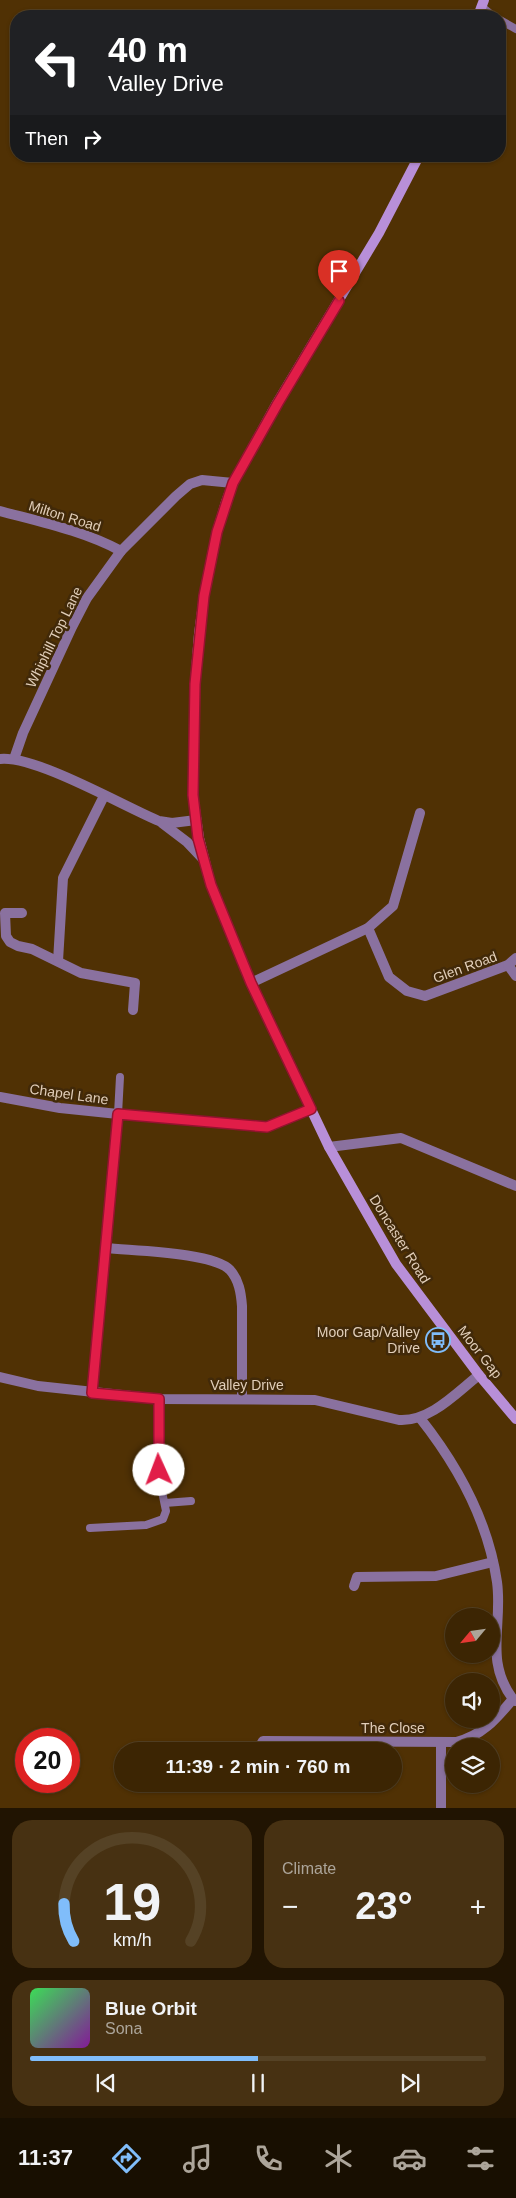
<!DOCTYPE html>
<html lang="en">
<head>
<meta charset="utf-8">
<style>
	:root { --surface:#3c2503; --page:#473112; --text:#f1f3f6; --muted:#aca59a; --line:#554225; --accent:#80bdfa }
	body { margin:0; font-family:Helvetica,sans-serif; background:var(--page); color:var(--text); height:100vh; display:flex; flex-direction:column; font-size:19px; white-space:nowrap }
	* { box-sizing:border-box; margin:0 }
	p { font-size:16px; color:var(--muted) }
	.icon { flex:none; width:28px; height:28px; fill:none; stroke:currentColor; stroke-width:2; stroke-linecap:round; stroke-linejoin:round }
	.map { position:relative; height:1808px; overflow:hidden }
	.side { display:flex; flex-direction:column; gap:12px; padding:12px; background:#211402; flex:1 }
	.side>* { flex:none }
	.hud { position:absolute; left:10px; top:10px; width:496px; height:152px; border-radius:20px; box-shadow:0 1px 4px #0004,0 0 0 1px var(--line); background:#202124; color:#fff; overflow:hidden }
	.needle { width:32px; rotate:241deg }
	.controls { position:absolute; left:445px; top:1608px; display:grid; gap:10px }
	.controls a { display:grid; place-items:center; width:55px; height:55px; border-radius:50%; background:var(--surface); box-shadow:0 1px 4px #0004,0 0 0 1px var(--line); font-size:25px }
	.speed { position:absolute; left:15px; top:1728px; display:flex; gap:10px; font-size:25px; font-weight:700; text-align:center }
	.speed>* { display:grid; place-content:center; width:65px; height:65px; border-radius:50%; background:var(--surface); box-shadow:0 1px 4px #0004,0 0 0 1px var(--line); line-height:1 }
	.speed .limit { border:8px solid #d22; background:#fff; color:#111 }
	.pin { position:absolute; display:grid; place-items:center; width:42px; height:42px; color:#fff; margin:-51px -21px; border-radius:50% 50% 50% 0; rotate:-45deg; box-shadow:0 0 5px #0007 }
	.pin .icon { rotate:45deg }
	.me { position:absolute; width:55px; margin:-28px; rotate:358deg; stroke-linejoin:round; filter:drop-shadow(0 0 4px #0008) }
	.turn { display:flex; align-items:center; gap:18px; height:105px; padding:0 15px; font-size:22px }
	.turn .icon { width:65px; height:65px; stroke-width:2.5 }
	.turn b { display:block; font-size:35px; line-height:42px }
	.then { display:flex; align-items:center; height:48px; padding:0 15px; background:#0003; gap:10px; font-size:19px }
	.big { font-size:38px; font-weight:700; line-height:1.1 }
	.side .card { flex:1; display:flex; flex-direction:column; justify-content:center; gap:8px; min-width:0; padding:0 18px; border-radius:20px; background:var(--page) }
	.side .dial { align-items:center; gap:0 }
	.dial svg { height:130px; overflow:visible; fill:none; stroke:var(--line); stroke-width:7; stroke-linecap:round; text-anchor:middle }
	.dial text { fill:var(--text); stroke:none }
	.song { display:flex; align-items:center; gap:15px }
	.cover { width:60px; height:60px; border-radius:8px; background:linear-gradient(135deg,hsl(130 70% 55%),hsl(290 70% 35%)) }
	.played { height:5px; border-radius:2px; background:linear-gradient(90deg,var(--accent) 50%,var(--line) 50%) }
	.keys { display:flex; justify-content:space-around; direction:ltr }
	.heat { display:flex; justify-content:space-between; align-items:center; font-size:28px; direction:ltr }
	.side .tiles { flex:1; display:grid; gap:12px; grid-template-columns:1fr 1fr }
	.card:last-child { grid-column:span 2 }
	.trip { position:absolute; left:114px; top:1742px; width:288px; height:50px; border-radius:25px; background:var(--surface); box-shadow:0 1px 4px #0004,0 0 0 1px var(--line); font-weight:700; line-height:50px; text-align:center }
	.tab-bar { display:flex; height:80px; justify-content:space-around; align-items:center; background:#180f01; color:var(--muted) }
	.tab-bar .icon { width:35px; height:35px }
	.tab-bar .current { color:var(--accent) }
	.tab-bar b { font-size:22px; color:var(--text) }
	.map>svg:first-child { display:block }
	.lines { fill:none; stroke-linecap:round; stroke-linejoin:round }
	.service { stroke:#8a719f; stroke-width:8 }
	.minor { stroke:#8a719f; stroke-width:10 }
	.secondary { stroke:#b88fd8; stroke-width:10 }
	.route-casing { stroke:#92132f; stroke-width:12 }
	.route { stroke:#e11d48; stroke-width:9 }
	.labels { text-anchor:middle; stroke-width:5; stroke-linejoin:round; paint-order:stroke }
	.street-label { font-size:14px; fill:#e1ceb9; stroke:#412909 }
	.poi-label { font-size:14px; fill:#e1ceb9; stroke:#412909; text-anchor:end }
</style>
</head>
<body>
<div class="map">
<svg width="516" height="1808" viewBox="0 0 516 1808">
	<rect width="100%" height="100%" fill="#503104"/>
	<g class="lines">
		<g class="service">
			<path d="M481,6l12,10"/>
			<path d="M500,20l16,9"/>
			<path d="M118,1114l2,-37"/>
			<path d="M165,1503l26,-2"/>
			<path d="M90,1528l56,-3 17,-6 3,-8 -6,-29 -1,-83"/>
		</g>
		<g class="minor">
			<path d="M0,511c41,11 84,20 121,40"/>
			<path d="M0,759c35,-4 123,47 159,62l13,2 24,-3"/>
			<path d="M14,759l9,-26 49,-106 15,-29 34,-47 55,-55 14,-12 12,-4 31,3"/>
			<path d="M162,823l25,19 17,18"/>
			<path d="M22,913h-17l1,23 4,6 8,4 14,3 49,24 54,10 -2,27"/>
			<path d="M368,928l21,49 18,14 18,5 83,-31 8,-7"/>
			<path d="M58,961l5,-83 41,-82"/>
			<path d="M508,965l8,11"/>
			<path d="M251,983l117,-55 25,-22 27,-93"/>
			<path d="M0,1097l60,11 58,6 149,13 44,-18"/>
			<path d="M329,1147l72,-9 115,48"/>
			<path d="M106,1248c26,3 107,4 124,22 9,10 11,23 12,36v93"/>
			<path d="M0,1377l38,9 121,13 156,1 84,20c31,2 57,-27 80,-45"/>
			<path d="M92,1393l26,-279"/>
			<path d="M420,1418c38,48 68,102 77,164 6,43 -13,79 16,117"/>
			<path d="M354,1586l3,-9 79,-1 57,-14"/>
			<path d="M441,1742v66"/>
			<path d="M259,1748l4,-7 193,1c26,-6 40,-23 57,-43l3,2"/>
		</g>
		<g class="secondary">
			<path d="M478,16l6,-16"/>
			<path d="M419,156l-40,77 -102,170 -44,80 -7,19 -9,30 -13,64 -5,38 -4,50 -2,111 6,43 12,47 40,98 78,164 67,117 83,111 37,44"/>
		</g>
	</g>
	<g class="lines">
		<defs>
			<path id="route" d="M159,1470v-71l-67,-6 26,-279 149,13 44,-18 -60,-126 -40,-98 -7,-25 -6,-22 -5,-43 2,-111 9,-88 13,-64 16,-49 45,-80 61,-102"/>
		</defs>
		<use href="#route" class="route-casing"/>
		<use href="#route" class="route"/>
	</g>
	<defs>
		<symbol id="bus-ring" viewBox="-11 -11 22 22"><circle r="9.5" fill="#412909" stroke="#80bdfa" stroke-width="1.5"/><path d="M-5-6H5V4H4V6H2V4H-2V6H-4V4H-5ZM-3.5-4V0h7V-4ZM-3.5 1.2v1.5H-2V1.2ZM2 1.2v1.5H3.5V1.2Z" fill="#80bdfa"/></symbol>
	</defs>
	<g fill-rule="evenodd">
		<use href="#bus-ring" x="424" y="1326" width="28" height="28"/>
	</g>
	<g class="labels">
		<g class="street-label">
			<text transform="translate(65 516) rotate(17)" y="5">Milton Road</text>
			<text transform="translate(54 637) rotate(-64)" y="5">Whiphill Top Lane</text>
			<text transform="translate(465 967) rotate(-20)" y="5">Glen Road</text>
			<text transform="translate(69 1094) rotate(8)" y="5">Chapel Lane</text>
			<text transform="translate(400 1239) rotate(58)" y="5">Doncaster Road</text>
			<text transform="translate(480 1352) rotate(52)" y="5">Moor Gap</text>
			<text x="247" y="1390">Valley Drive</text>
			<text x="393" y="1733">The Close</text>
		</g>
		<g class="poi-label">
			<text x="420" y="1337">Moor Gap/Valley<tspan x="420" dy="16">Drive</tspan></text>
		</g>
	</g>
</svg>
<div class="controls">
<a><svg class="needle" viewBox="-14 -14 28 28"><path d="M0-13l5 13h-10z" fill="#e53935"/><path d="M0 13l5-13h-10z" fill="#aca59a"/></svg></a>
<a><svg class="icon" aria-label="sound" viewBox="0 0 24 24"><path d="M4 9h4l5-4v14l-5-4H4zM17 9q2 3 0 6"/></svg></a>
<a><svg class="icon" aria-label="layers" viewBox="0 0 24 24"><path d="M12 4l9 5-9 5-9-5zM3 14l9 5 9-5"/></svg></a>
</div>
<div class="speed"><div class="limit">20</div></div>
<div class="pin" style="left:339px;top:301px;background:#d93025"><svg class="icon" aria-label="arrive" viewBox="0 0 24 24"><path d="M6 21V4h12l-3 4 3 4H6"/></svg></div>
<svg class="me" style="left:159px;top:1470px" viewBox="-20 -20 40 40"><circle r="19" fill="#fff"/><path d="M0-13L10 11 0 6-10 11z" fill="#e11d48"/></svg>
<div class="trip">11:39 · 2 min · 760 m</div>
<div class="hud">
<div class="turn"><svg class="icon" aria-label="left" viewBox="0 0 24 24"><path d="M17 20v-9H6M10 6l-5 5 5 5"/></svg><div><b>40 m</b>Valley Drive</div></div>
<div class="then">Then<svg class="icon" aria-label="right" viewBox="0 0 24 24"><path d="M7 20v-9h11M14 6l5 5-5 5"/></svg></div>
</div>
</div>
<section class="side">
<div class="tiles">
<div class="card dial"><svg viewBox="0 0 100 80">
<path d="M14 69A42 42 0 1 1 86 69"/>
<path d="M14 69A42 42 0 0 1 8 46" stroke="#80bdfa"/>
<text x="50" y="56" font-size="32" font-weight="700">19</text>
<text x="50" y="72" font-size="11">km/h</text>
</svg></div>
<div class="card"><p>Climate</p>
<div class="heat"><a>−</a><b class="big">23°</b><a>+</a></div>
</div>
<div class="card">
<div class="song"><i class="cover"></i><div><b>Blue Orbit</b><p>Sona</p></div></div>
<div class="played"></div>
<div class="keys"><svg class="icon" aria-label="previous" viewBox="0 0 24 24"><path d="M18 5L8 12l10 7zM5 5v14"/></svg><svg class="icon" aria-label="pause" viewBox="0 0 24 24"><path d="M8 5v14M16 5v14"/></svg><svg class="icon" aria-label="next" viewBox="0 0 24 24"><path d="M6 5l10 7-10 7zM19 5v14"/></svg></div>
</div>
</div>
</section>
<nav class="tab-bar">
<b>11:37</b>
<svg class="icon current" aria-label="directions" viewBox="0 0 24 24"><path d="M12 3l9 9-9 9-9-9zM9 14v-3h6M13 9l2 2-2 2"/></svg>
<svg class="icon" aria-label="music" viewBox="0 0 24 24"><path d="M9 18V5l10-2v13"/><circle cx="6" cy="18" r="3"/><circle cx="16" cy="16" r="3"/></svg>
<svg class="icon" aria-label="phone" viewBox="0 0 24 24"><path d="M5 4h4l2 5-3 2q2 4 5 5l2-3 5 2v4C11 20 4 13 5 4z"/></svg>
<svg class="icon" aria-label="climate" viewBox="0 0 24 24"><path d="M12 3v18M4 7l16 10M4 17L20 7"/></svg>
<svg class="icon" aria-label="car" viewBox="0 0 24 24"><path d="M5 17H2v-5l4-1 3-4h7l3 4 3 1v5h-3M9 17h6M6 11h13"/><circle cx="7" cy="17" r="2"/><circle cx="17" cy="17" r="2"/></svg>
<svg class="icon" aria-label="filters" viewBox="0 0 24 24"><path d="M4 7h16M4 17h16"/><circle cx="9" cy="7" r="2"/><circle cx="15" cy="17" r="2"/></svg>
</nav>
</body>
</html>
